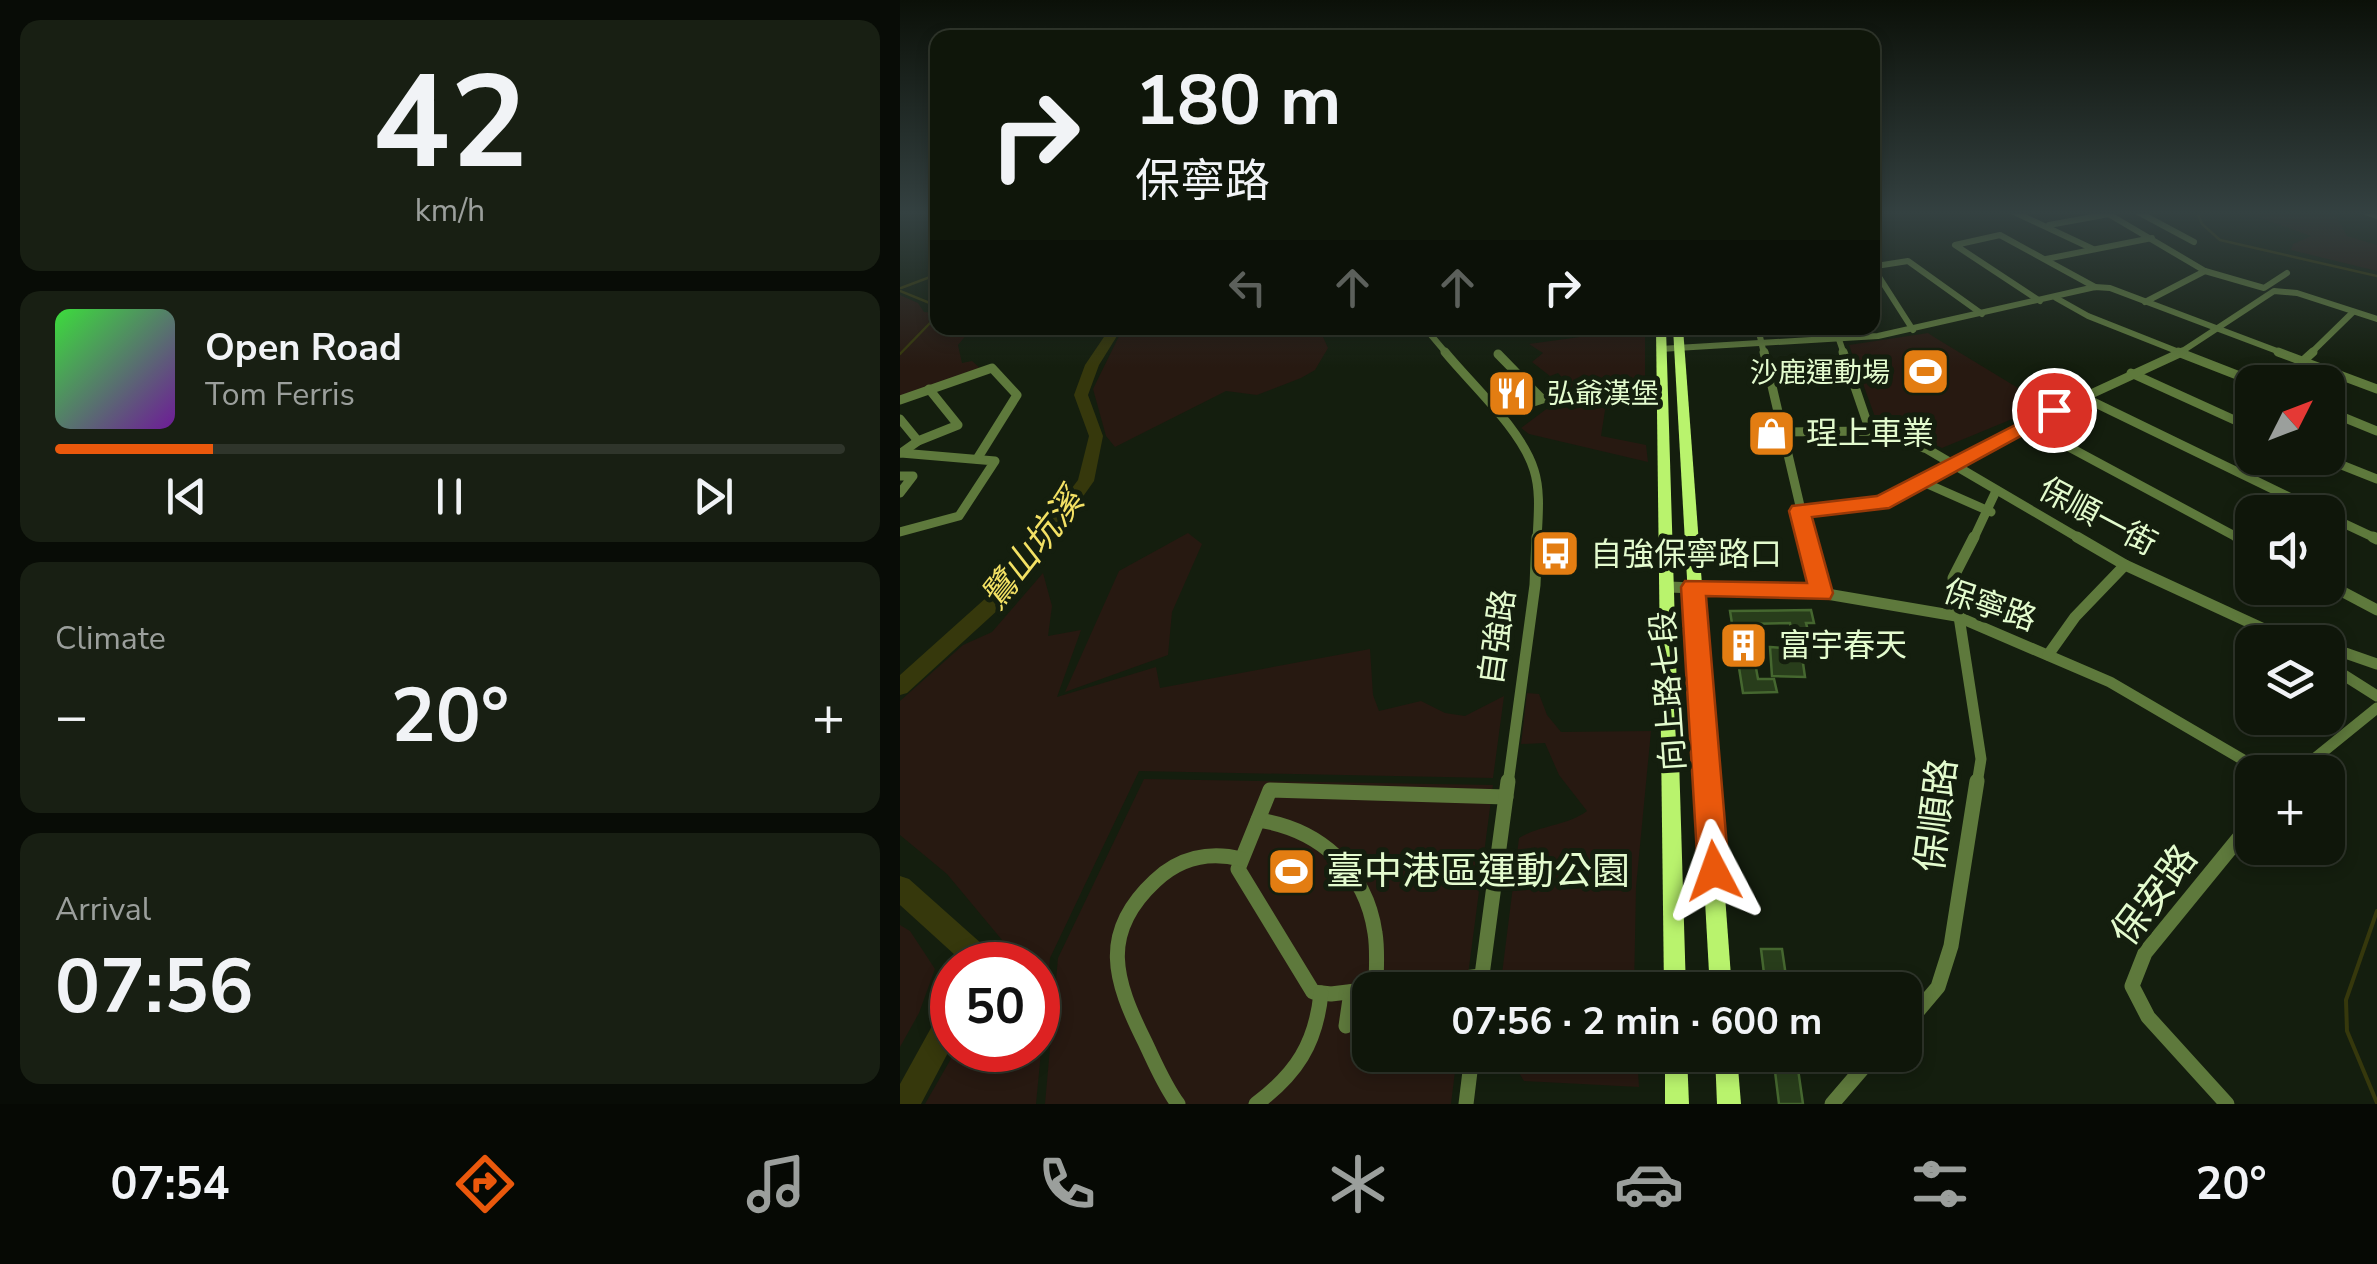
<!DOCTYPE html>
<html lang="en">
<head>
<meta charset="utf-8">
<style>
	:root { --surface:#0f160a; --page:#181f13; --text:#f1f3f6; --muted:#9b9f9c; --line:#2f352b; --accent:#ea580c }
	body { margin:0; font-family:"Nunito Sans","Noto Sans TC",sans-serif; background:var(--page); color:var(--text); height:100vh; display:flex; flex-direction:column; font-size:38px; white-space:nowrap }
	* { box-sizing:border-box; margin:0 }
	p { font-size:32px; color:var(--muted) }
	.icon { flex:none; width:55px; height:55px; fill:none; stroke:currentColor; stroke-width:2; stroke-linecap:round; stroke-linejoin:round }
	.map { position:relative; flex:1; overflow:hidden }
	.drawer { display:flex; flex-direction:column; gap:20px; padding:20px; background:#080c06; width:900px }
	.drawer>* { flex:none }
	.banner { position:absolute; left:30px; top:30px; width:950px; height:305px; border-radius:20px; box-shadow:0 5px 15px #0003,0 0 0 2px var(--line); background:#0f160a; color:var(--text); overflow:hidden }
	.needle { width:65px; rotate:48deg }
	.fabs { position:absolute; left:1335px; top:365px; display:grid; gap:20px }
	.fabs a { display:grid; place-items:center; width:110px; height:110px; border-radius:20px; background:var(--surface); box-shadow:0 5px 15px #0003,0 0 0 2px var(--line); font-size:50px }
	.speed { position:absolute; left:30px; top:942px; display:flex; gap:20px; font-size:50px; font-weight:700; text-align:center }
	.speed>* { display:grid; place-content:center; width:130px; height:130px; border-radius:50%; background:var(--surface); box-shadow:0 5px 15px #0003,0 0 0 2px var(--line); line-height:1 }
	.speed .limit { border:15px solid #d22; background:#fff; color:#111 }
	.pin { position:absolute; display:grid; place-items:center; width:85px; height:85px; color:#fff; margin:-42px; border:5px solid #fff; border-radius:50%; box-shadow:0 2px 10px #0007 }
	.me { position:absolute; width:110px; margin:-55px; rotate:356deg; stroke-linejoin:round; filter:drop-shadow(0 0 8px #0008) }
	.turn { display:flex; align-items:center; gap:35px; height:210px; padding:0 40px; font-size:45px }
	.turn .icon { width:130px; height:130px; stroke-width:2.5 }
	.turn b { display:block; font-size:70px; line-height:85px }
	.lanes { display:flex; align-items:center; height:95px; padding:0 40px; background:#0003; justify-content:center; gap:50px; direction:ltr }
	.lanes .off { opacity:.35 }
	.big { font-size:75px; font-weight:700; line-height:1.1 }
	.drawer .tile { flex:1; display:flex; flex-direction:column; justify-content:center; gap:15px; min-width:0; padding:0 35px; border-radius:20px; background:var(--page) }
	.drawer .dial { align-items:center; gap:0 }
	.dial b { font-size:130px; line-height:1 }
	.song { display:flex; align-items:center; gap:30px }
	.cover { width:120px; height:120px; border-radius:15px; background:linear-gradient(135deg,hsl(120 70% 55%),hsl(280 70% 35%)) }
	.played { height:10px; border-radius:5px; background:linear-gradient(90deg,var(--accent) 20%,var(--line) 20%) }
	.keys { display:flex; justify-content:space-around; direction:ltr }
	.heat { display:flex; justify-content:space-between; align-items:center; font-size:55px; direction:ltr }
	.trip { position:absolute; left:452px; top:972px; width:570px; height:100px; border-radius:20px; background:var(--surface); box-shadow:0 5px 15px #0003,0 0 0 2px var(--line); font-weight:700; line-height:100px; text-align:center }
	.tabs { display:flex; height:160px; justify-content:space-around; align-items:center; background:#060904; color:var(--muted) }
	.tabs .icon { width:70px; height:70px }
	.tabs .on { color:var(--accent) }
	.tabs b { font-size:45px; color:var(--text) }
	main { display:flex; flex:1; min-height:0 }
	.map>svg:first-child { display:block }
	.green { fill:#271911 }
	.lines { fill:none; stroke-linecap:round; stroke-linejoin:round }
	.stream-far1 { stroke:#36380c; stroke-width:2.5 }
	.stream { stroke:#36380c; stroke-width:4 }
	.river { fill:#36380c; fill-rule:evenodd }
	.building { fill:#283d1b; stroke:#45672f; stroke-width:2.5 }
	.street-far3 { stroke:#5e793c; stroke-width:6 }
	.street-far2 { stroke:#5e793c; stroke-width:9 }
	.street-far1 { stroke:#5e793c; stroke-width:11 }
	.street { stroke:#5e793c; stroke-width:15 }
	.secondary { fill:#b9f36d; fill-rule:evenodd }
	.route { fill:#ea580c; stroke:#983908; stroke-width:2.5 }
	.labels { text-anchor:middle; stroke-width:10; stroke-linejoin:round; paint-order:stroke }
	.far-poi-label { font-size:28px; fill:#e3fbce; stroke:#141e0e; text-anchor:end }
	.poi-label { font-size:32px; fill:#e3fbce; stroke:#141e0e; text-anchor:start }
	.street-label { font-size:32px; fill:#e3fbce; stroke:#141e0e }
	.water-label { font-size:35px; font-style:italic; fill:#f3e164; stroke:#141e0e }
	.near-street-label { font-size:38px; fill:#e3fbce; stroke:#141e0e }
	.near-poi-label { font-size:38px; fill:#e3fbce; stroke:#141e0e; text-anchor:start }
</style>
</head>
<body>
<main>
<section class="drawer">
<div class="tile dial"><b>42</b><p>km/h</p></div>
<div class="tile">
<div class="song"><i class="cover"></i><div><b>Open Road</b><p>Tom Ferris</p></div></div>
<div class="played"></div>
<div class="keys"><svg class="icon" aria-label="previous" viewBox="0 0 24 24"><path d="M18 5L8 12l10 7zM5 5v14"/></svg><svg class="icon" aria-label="pause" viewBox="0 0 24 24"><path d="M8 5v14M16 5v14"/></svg><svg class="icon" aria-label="next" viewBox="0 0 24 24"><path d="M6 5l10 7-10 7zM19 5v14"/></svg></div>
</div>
<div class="tile"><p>Climate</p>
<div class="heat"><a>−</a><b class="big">20°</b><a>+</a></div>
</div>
<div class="tile"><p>Arrival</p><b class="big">07:56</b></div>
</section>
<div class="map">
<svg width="1477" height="1104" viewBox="0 0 1477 1104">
	<rect width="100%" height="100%" fill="#141e0e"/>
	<g class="green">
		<path d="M1344,212h90l13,24 30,9v26l-86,-21 2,-6 18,-8z"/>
		<path d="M0,295l18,8 6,9 13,1 1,15h34l-14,17 4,18 10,-2 9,8 -81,30z"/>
		<path d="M223,328h196l9,20 -13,22 -14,8 -44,17 -31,-4 -111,56 -9,-11 -13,-47z"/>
		<path d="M745,328v68l-27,2 -1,11 -12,1 -4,26 45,9 2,17 -119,-28 -8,-6 52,-39 -15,-16 -8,3 -18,-14 11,-9 -14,-9z"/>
		<path d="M1028,333l6,4 112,68 -104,43 -31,-14 -32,-6 -30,-83z"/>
		<path d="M288,533l14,11 -30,68 -4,43 -103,37 54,-121z"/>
		<path d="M143,573l9,33 -4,30 33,-6 -24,67 99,-30 4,21 210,-39 3,46 6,16 42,-10 24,12 20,3 39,-20 -11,82 -354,-7 -89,187 -14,146h-111l31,-54h82v-85h-40l9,-19 -60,-72 -47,-39v-134l63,-56 29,-13z"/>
		<path d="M627,693l12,1 8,21 14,17 90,-1 -15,156 -2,103h-134l19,-152c21,-13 48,-12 68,-27l-28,-36 -14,-32 -24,1z"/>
		<path d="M244,779l349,6 -27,205h-96v65h87l-6,49h-406l13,-146z"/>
		<path d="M0,925l10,6 25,38 -16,44 -19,34z"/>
		<path d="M608,1055h129l2,32 -115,-6z"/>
	</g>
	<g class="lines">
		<g class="stream-far1">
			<path d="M1297,212l5,12 18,16 157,36"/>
			<path d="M1,288l37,-14"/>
			<path d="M0,291l37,15 -5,15 -32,33"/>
		</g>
		<path class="stream" d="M1477,911l-31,89 1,31 30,72"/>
		<g class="river">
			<path d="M210,328h12l-23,37 -11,30 15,41 -9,45 -83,117 -104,95 -7,2v-20l97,-87 81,-108 11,-44 -15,-41 11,-30z"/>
			<path d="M0,876l9,3 83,74 3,12h-29l-66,-60z"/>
			<path d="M52,1004v41l-31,59h-21v-20l42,-76z"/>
		</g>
	</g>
	<g class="building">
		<path d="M911,610l3,13h-8l4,15h-17l-3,-15 -42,1 10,55h16l3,13 -34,1 -13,-82z"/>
		<path d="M870,647l31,2 4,28 -33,-1z"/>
		<path d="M861,949h21l6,41h-22z"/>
		<path d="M873,1055h23l7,49h-24z"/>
	</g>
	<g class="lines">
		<g class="street-far3">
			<path d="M1114,212l79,37"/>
			<path d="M1205,212l100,59 -60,31"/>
			<path d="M1238,212l56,30"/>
			<path d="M1465,212l12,4"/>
			<path d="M1149,225l60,-11"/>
			<path d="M1146,259l106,-21"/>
			<path d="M1305,271l59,17 23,-15"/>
			<path d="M1156,298l32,18 96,38"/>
			<path d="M1140,301l-85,-56 45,-10 95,52"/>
			<path d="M525,328l22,26"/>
			<path d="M858,328l6,26"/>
			<path d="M935,328l9,26"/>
			<path d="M1013,330l-39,-61 2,-3 32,-5 74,53"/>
			<path d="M760,349l218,-13 217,-49 15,1 175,66"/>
			<path d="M1278,354l96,-63 23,2 80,26"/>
			<path d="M1410,354l43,-42"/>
		</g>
		<g class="street-far2">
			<path d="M545,352c26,32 77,78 89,118 7,22 4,47 3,70"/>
			<path d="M864,352l44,188"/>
			<path d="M943,352l27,79"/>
			<path d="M1278,352l77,30"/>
			<path d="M1378,352l99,37"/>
			<path d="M598,354l43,44"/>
			<path d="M1403,361l10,-9"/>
			<path d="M1231,373l121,55"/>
			<path d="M1183,397l237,115"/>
			<path d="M0,400l92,-32 25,27 -40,64"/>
			<path d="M1428,411l49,20"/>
			<path d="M599,413l56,-18"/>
			<path d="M0,419l18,22"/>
			<path d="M1126,424l216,116"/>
			<path d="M883,432l87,-1 57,18 155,91"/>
			<path d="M1,453l17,-12 40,-16 -29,-36"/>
			<path d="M1424,458l53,21"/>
			<path d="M0,476h13l-13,17"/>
			<path d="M1023,482l68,30"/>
			<path d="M900,511l81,-8 145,-79 156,-72"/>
			<path d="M1428,516l49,23"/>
			<path d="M0,532l59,-16 36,-55 -94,-8"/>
			<path d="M1073,540l23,-49"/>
		</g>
		<g class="street-far1">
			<path d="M908,537l13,56"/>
			<path d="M1074,537l-21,41 28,181 -4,25"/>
			<path d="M1177,537l48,28 167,77"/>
			<path d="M1337,537l15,8"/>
			<path d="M1473,537l4,2"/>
			<path d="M1428,584l49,26"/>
			<path d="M769,587l152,6 135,23 154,66 154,90"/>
			<path d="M1384,634l30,8"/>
			<path d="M1428,647l49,17"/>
			<path d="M1148,655l27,-38 50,-52"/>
			<path d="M1428,665l49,31"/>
			<path d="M1398,772l79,-64"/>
			<path d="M608,784l27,-199 2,-48"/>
		</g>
		<g class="street">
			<path d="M358,820c61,9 108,50 117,113 3,18 1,37 1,56"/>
			<path d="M581,976l-150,18 -18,-2 -75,-123 32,-79 236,7"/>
			<path d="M580,990l28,-209"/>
			<path d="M446,1026l5,-34"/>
			<path d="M1005,1026l33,-39 13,-41 26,-165"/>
			<path d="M278,1104c-14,-19 -23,-41 -33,-62 -31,-62 -46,-109 10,-161 24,-23 54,-30 86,-22"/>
			<path d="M356,1104c40,-30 60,-60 65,-111"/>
			<path d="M566,1104l6,-49"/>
			<path d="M932,1104l42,-49"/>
			<path d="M1327,1104l-79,-87 -16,-31 13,-33 107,-131"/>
		</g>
		<g class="secondary">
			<path d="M756,328h10l20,662h-22z"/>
			<path d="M773,328h10l49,662h-22z"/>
			<path d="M765,1055h22l2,49h-24z"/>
			<path d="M815,1055h22l4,49h-24z"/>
		</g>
	</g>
	<linearGradient id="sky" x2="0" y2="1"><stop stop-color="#0b1008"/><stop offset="0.58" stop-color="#344141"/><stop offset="1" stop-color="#344141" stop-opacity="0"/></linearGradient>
	<rect width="1477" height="367" fill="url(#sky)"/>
	<path class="route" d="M1154,405l10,5 -3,4 -172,94 -77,9 21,76 -3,6 -124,-3 23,275 -4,11 -11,4 -12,-4 -4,-11 -17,-284 4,-6 122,2 -18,-72 3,-5 85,-10z"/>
	<defs>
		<symbol id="stadium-square" viewBox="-11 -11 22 22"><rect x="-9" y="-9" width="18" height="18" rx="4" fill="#e37d12" stroke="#141e0e"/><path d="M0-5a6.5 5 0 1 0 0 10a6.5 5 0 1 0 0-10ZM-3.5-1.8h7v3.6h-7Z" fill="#fff"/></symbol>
		<symbol id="restaurant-square" viewBox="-11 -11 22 22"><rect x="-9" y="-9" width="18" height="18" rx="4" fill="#e37d12" stroke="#141e0e"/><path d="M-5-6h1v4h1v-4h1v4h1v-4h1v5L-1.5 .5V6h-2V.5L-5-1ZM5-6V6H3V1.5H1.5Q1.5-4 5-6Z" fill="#fff"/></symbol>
		<symbol id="shop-square" viewBox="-11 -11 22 22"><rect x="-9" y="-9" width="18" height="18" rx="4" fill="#e37d12" stroke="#141e0e"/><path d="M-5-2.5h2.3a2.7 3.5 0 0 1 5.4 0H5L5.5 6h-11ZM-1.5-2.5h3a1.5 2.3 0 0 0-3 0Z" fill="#fff"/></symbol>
		<symbol id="bus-square" viewBox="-11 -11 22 22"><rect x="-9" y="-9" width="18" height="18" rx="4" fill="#e37d12" stroke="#141e0e"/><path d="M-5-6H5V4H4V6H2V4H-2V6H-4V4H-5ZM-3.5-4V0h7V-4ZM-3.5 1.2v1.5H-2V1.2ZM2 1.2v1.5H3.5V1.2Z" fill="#fff"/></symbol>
		<symbol id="building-square" viewBox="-11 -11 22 22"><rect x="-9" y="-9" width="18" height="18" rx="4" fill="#e37d12" stroke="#141e0e"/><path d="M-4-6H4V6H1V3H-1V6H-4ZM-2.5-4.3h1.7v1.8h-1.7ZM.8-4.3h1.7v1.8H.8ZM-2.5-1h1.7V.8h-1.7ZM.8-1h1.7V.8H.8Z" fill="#fff"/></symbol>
	</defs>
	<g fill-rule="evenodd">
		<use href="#stadium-square" x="998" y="344" width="55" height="55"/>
		<use href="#restaurant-square" x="584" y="366" width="55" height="55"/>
		<use href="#shop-square" x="844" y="406" width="55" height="55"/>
		<use href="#bus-square" x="628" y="526" width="55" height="55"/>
		<use href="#building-square" x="816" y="618" width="55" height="55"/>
		<use href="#stadium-square" x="364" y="844" width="55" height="55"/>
	</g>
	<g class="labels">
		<g class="far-poi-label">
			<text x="990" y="382">沙鹿運動場</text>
			<text x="647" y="403" text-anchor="start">弘爺漢堡</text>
		</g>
		<g class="poi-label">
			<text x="906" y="444">珵上車業</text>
			<text x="690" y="565">自強保寧路口</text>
			<text x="879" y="656">富宇春天</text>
		</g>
		<g class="street-label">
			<text transform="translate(1198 516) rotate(28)" y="11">保順一街</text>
			<text transform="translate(1090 605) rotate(19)" y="11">保寧路</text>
			<text transform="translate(597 637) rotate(-82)" y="11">自強路</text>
			<text transform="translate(768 691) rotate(-94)" y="11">向上路七段</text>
		</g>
		<g class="water-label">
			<text transform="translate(132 549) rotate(-52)" y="12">鷺山坑溪</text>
		</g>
		<g class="near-street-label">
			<text transform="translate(1036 815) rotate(-83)" y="13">保順路</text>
			<text transform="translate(1254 895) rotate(-53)" y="13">保安路</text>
		</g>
		<g class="near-poi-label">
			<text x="426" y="884">臺中港區運動公園</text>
		</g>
	</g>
</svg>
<div class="fabs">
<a><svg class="needle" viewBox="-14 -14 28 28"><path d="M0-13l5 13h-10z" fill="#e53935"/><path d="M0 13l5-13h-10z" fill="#9b9f9c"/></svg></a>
<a><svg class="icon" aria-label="sound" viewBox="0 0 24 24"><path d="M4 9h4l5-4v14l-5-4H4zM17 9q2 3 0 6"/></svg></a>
<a><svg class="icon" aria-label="layers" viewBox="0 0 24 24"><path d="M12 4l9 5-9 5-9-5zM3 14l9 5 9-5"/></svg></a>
<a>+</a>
</div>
<div class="speed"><div class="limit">50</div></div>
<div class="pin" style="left:1154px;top:410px;background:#d93025"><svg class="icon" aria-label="arrive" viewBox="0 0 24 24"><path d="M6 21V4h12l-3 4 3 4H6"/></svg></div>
<svg class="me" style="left:814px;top:871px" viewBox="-20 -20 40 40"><path d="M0-17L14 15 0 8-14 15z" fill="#ea580c" stroke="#fff" stroke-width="4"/></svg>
<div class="trip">07:56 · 2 min · 600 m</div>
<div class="banner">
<div class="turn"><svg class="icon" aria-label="right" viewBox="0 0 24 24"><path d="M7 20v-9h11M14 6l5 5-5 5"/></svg><div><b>180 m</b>保寧路</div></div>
<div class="lanes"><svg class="icon off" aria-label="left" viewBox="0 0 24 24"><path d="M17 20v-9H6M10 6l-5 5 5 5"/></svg><svg class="icon off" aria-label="ahead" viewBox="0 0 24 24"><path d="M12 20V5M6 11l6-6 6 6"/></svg><svg class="icon off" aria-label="ahead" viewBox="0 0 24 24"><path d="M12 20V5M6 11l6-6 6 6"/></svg><svg class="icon" aria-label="right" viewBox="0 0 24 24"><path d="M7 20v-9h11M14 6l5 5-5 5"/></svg></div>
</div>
</div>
</main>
<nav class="tabs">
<b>07:54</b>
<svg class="icon on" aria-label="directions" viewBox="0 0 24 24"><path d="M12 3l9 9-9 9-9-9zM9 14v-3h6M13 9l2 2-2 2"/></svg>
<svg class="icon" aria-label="music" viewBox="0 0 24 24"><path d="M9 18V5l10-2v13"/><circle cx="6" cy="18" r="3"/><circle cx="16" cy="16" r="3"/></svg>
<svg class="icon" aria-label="phone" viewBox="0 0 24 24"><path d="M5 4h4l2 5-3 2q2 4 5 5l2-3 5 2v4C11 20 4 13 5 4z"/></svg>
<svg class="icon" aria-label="climate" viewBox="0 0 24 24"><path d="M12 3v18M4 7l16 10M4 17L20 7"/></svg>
<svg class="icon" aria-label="car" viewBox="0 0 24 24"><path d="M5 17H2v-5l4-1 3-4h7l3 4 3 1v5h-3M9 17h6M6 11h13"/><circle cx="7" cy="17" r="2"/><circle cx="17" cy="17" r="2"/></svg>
<svg class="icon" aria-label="filters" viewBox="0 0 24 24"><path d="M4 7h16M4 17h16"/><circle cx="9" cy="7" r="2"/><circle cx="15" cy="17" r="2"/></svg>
<b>20°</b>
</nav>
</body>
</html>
